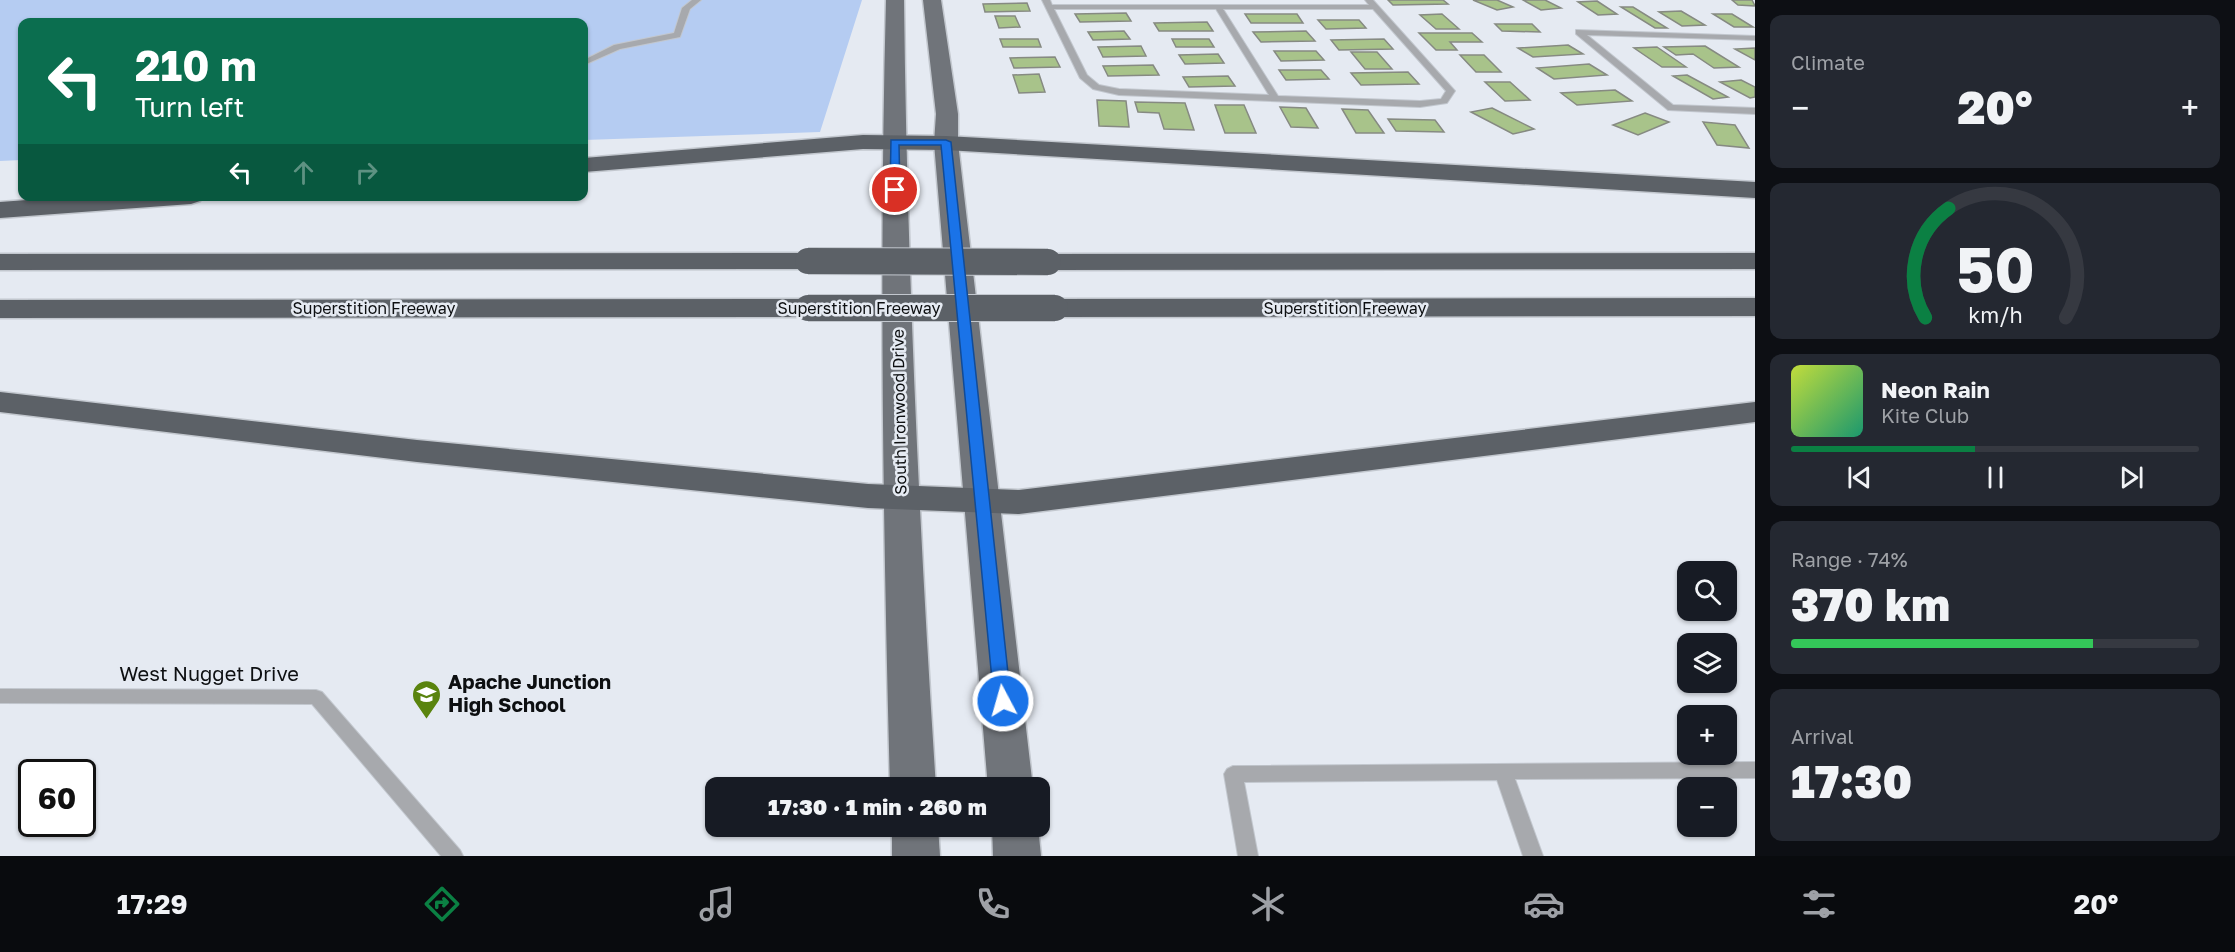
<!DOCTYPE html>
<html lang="en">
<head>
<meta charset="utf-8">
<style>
	:root { --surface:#171b24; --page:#242831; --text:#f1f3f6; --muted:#9ea1a6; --line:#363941; --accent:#0b8043 }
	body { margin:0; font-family:"Golos Text",sans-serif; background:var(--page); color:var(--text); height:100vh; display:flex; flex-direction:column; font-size:22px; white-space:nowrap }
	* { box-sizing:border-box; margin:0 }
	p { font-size:20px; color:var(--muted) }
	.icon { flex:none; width:33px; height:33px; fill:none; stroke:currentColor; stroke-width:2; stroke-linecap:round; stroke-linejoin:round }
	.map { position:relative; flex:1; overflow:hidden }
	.panel { display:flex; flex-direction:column; gap:15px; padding:15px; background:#0d0f14; width:480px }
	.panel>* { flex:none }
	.top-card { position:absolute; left:18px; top:18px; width:570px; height:183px; border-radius:12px; box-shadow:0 2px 4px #0004; background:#0b6e4f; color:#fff; overflow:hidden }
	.controls { position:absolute; left:1677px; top:561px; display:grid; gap:12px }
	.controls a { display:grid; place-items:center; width:60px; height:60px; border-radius:12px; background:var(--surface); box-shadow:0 2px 4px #0004; font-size:30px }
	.speed { position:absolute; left:18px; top:759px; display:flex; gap:12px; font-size:30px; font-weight:700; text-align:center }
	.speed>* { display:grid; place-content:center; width:78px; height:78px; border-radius:50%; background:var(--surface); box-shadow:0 2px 4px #0004; line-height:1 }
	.speed .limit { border:3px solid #111; border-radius:9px; background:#fff; color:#111 }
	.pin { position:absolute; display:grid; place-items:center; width:51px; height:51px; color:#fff; margin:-26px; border:3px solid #fff; border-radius:50%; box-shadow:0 2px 6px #0007 }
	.me { position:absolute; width:66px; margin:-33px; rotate:354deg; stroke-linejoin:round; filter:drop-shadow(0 0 4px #0008) }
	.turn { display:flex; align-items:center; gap:21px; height:126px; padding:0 18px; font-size:27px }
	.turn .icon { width:78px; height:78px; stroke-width:2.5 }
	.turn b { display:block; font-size:42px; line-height:51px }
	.lanes { display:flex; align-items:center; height:57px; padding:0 18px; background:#0003; justify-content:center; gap:30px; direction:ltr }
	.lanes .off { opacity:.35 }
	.big { font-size:45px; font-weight:800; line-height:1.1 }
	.panel .card { flex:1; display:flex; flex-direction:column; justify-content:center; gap:9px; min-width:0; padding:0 21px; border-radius:12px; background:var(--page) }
	.panel .dial { align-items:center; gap:0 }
	.dial svg { height:156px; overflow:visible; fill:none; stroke:var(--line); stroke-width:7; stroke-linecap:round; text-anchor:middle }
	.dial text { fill:var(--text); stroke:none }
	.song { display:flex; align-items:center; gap:18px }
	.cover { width:72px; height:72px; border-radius:9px; background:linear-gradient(135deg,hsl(70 70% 55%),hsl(160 70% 35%)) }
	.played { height:6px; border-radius:3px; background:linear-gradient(90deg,var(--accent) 45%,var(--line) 45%) }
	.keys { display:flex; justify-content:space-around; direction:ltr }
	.heat { display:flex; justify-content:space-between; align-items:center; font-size:33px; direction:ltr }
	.charge { height:9px; border-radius:4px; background:linear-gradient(90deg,#34c759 74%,var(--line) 0) }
	.trip { position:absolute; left:705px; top:777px; width:345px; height:60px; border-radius:12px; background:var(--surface); box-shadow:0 2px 4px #0004; font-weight:800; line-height:60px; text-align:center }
	.tabs { display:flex; height:96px; justify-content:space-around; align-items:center; background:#090b0e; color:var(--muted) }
	.tabs .icon { width:42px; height:42px }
	.tabs .selected { color:var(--accent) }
	.tabs b { font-size:27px; color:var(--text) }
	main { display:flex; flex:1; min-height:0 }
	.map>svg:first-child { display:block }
	.green { fill:#b5ccf2 }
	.building { fill:#a8c38a; stroke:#868a82; stroke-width:1.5 }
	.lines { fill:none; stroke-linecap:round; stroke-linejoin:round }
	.lane-casing { stroke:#c2c7ce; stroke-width:2 }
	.primary-casing { stroke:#c2c7ce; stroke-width:3 }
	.highway-casing { stroke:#c2c7ce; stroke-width:3 }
	.lane { fill:#a7a9ad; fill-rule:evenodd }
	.primary { fill:#70747a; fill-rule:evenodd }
	.highway { fill:#5c6167; fill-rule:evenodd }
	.highway-bridge-casing { stroke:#c2c7ce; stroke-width:28; stroke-linecap:butt }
	.highway-bridge { stroke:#5c6167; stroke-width:26 }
	.route { fill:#1a73e8; stroke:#114b97; stroke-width:1.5 }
	.labels { text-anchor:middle; stroke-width:5; stroke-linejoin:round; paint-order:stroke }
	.street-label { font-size:16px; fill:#0d0f11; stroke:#e5eaf2 }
	.near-street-label { font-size:20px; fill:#0d0f11; stroke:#e5eaf2 }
	.near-poi-label { font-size:20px; font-weight:bold; fill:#0d0f11; stroke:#e5eaf2; text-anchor:start }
</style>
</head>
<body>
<main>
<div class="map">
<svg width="1755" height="856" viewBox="0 0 1755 856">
	<rect width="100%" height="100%" fill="#e5eaf2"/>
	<path class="green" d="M0,0h862l-42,132 -236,8v-118h-562v138l-22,1z"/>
	<g class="building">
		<path d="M1388,0h55l5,4 -55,1z"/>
		<path d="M1473,0h24l16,7 -16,3z"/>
		<path d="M1523,0h22l16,8 -20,2z"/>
		<path d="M1732,0h20l3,6 -17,-1z"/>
		<path d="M1597,1l20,13 -19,1 -20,-13z"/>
		<path d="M1027,3l3,8 -45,1 -2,-8z"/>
		<path d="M1621,7h12l34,21h-12z"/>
		<path d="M1681,11l24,14 -23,1 -23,-14z"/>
		<path d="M1126,13l5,8 -51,1 -5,-8z"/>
		<path d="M1245,14h52l6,9h-52z"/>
		<path d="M1442,14l17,15h-23l-16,-14z"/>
		<path d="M1713,14h19l21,13h-19z"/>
		<path d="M995,16h20l5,11 -21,1z"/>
		<path d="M1318,20h41l7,8 -40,1z"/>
		<path d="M1207,22l6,9h-54l-5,-8z"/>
		<path d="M1495,24h37l8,8 -38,-1z"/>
		<path d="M1124,31l6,8 -37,1 -5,-8z"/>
		<path d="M1306,31l9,10 -54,1 -8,-10z"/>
		<path d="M1419,33h53l10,9h-32l7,8h-21z"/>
		<path d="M1000,39h38l3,8h-38z"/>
		<path d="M1172,39h37l5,8h-38z"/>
		<path d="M1384,39l9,10 -54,1 -8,-10z"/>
		<path d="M1568,45l15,9 -50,3 -15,-9z"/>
		<path d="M1141,46l5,10 -43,1 -5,-10z"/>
		<path d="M1705,46l34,21 -25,1 -21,-14 -17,1 -12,-8z"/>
		<path d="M1657,47l29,20h-24l-28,-19z"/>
		<path d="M1755,48v12l-20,-11z"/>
		<path d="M1274,51h42l8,9 -43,1z"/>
		<path d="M1351,52h26l15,17h-27z"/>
		<path d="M1218,54l6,9 -39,1 -6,-9z"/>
		<path d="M1460,55h24l17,17h-25z"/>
		<path d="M1055,57l5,10 -46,1 -4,-10z"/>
		<path d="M1589,64l18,11 -53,4 -17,-11z"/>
		<path d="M1153,65l6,10 -51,1 -5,-10z"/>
		<path d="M1279,70h42l8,9 -43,1z"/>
		<path d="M1408,72l11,12 -58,1 -10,-12z"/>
		<path d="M1039,74l6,18 -26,1 -6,-18z"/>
		<path d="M1687,75l41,22 -15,2 -40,-23z"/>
		<path d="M1228,76l7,10 -46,1 -6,-10z"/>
		<path d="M1741,80l14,7v10l-5,1 -30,-16z"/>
		<path d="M1485,82h25l20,18 -25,1z"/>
		<path d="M1615,90l17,11 -55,4 -16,-12z"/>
		<path d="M1097,100l29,1 3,26 -30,-1z"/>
		<path d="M1135,102l50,1 9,27 -30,-1 -5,-16 -21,-1z"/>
		<path d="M1215,105h29l12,28h-31z"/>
		<path d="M1280,107l26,1 12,20 -27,-1z"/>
		<path d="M1492,108l42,21 -21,5 -42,-22z"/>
		<path d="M1342,109l26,1 16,23h-28z"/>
		<path d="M1645,113l24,9 -31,13 -25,-10z"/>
		<path d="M1388,119l47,1 9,12 -48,-1z"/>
		<path d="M1703,122l32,3 14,23 -32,-3z"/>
	</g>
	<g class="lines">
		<defs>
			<g id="lane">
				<path d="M692,0h9l-11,9 -10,28 -60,12 -36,16v-5l30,-15 60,-12 8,-25z"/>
				<path d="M1042,0h8l2,5h317l-4,-5h8l82,91 -8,12 -27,4 -301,-12 -26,-6 -13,-11zM1054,9h162l53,86 -150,-6 -20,-4 -12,-10zM1223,9h150l73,82 -5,8 -21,2 -142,-5z"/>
				<path d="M1576,30l179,6v4l-168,-5 86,70 82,3v6l-87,-4 -92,-76z"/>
				<path d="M0,689l316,1 6,2 138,158 3,6h-22l-129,-152 -312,-1z"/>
				<path d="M1755,762v16l-240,1 28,77h-20l-26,-76 -253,2 14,74h-20l-14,-82 3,-5 6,-3z"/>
			</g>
			<g id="primary">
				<path d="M886,0h18c3,263 15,525 32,788h-46c-7,-263 -11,-525 -4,-788z"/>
				<path d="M923,0h18l17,114v29l75,645h-45l-54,-645 2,-29z"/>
				<path d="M892,826h46l2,30h-48z"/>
				<path d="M992,826h46l3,30h-48z"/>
			</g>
			<g id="highway">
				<path d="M863,135l83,1 809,46v16l-809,-48 -83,-1 -279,23v-14z"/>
				<path d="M80,196h123l-3,5 -9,3 -191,14v-16z"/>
				<path d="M808,253l10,2 4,6 -4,6 -10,2 -808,1v-16z"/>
				<path d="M1755,253v16l-707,1 -10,-2 -4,-6 4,-6 10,-2z"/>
				<path d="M1755,298v18l-700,1 -10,-3 -4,-6 4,-6 10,-3z"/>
				<path d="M808,299l10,3 4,6 -4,6 -10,3 -808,1v-18z"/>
				<path d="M0,392l417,48 451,44 151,6 736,-88v20l-736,92 -151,-6 -451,-46 -417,-50z"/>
			</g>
		</defs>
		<use href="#lane" class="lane-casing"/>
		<use href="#primary" class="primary-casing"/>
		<use href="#highway" class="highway-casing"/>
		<use href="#lane" class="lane"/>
		<use href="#primary" class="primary"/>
		<use href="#highway" class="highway"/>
		<defs>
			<g id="highway-bridge">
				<path d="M808,261l240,1"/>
				<path d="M808,308h247"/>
			</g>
		</defs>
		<use href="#highway-bridge" class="highway-bridge-casing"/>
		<use href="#highway-bridge" class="highway-bridge"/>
	</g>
	<path class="route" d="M891,140h55l5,2 60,559 -2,5h-12l-3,-5 -53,-556h-42l1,45 -5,3 -5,-3z"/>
	<defs>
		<symbol id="school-pin" viewBox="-11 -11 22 30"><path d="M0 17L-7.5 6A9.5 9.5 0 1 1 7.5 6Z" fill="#5a840e" stroke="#e5eaf2"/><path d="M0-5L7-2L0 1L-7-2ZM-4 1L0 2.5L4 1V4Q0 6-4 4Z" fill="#fff"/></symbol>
	</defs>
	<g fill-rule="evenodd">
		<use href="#school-pin" x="410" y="678" width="33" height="45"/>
	</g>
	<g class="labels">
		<g class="street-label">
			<text x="374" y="314">Superstition Freeway</text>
			<text x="859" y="314">Superstition Freeway</text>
			<text x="1345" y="314">Superstition Freeway</text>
			<text transform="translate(899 412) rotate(-91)" y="6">South Ironwood Drive</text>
		</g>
		<g class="near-street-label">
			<text x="209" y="681">West Nugget Drive</text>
		</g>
		<g class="near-poi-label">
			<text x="448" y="689">Apache Junction<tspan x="448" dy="23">High School</tspan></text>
		</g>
	</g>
</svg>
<div class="controls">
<a><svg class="icon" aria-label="search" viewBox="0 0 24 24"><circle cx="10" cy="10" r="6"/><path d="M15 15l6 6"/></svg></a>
<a><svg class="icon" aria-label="layers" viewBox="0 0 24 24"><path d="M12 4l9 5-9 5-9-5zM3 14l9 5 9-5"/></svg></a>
<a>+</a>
<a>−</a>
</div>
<div class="speed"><div class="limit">60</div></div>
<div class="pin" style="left:895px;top:190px;background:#d93025"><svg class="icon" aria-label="arrive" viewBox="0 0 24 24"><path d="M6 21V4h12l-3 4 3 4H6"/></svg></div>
<svg class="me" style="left:1003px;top:701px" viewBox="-20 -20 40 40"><circle r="17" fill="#1a73e8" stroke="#fff" stroke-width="3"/><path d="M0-11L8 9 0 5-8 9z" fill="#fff"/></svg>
<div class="trip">17:30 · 1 min · 260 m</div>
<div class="top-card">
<div class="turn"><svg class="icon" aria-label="left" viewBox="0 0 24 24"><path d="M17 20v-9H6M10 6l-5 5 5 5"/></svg><div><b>210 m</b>Turn left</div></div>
<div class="lanes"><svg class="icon" aria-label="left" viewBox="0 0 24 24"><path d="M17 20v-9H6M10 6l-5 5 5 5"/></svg><svg class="icon off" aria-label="ahead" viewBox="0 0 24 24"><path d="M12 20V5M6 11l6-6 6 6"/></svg><svg class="icon off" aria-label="right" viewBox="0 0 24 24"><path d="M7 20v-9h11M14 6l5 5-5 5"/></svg></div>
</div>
</div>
<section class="panel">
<div class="card"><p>Climate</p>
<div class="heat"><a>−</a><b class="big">20°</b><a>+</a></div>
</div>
<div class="card dial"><svg viewBox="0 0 100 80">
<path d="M14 69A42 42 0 1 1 86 69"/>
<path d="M14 69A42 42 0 0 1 26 13" stroke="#0b8043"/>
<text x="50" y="56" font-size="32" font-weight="700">50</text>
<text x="50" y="72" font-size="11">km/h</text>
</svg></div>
<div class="card">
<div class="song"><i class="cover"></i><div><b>Neon Rain</b><p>Kite Club</p></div></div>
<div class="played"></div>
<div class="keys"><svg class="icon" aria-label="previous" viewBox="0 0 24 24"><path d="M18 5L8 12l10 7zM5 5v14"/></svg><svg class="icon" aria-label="pause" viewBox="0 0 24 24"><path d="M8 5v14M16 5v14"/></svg><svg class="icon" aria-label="next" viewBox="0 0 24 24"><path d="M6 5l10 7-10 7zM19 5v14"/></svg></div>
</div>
<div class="card"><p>Range · 74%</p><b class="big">370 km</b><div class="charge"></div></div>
<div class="card"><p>Arrival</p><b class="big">17:30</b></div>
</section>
</main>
<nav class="tabs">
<b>17:29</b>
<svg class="icon selected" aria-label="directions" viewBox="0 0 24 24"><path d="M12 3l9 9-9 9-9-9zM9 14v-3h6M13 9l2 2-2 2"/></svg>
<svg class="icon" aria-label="music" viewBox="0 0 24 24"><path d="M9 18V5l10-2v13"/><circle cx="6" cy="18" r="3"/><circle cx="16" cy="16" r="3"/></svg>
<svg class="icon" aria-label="phone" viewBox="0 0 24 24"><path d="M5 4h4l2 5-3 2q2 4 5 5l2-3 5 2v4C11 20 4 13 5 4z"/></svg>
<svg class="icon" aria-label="climate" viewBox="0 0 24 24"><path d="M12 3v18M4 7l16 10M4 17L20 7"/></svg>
<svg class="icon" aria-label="car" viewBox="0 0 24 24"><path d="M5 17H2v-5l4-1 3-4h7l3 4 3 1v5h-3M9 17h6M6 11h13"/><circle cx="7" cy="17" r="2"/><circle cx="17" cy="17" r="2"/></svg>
<svg class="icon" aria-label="filters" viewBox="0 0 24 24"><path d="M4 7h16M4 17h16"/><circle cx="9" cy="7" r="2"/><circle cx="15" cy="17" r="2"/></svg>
<b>20°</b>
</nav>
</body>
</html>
